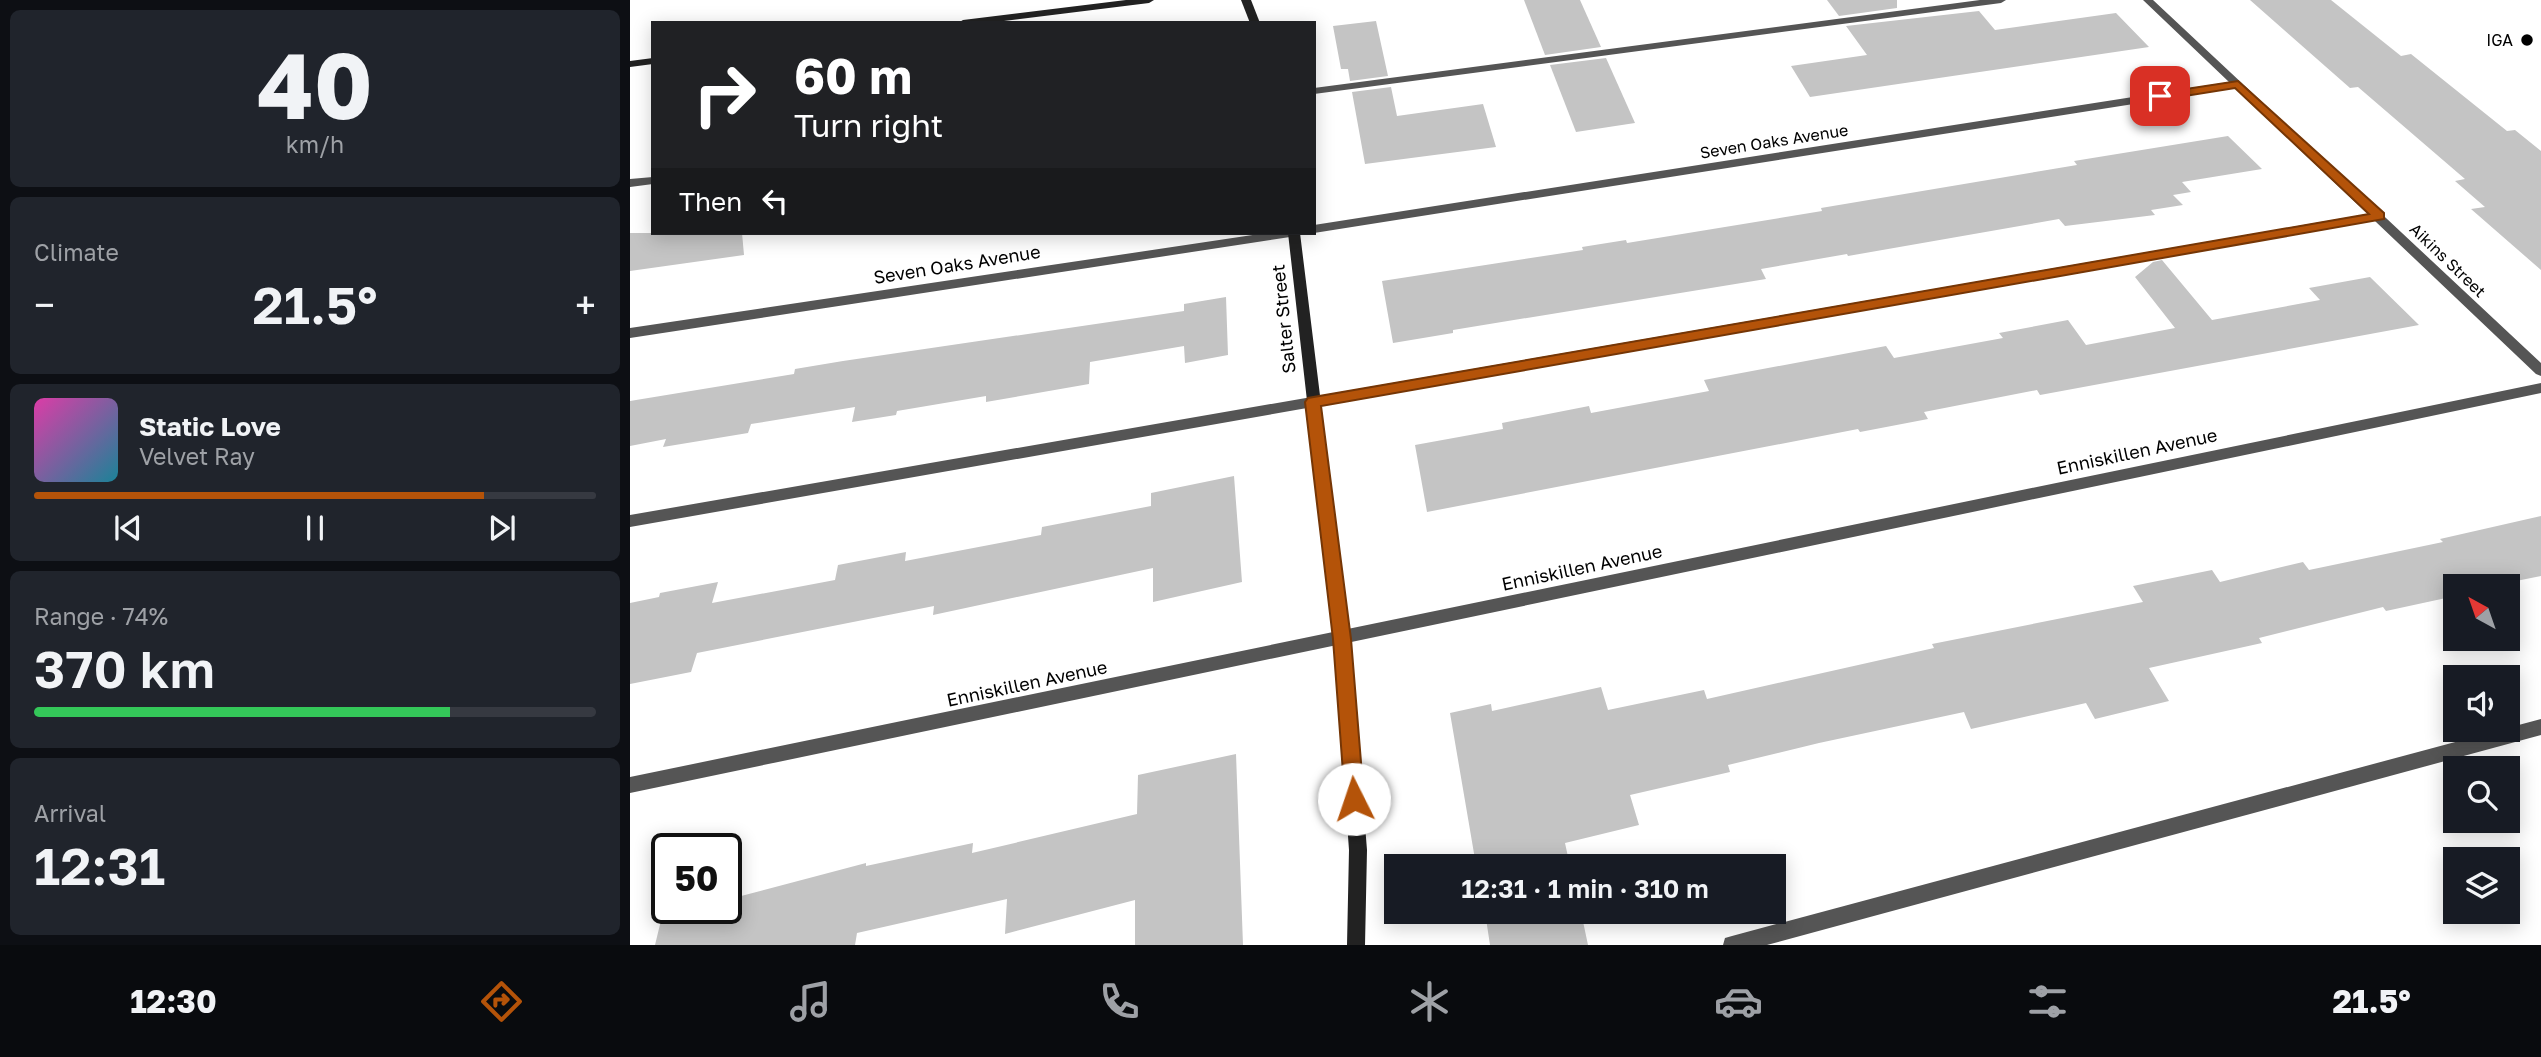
<!DOCTYPE html>
<html lang="en">
<head>
<meta charset="utf-8">
<style>
	:root { --surface:#171b24; --page:#20242c; --text:#f1f3f6; --muted:#9ea1a6; --line:#363941; --accent:#b45309 }
	body { margin:0; font-family:"Golos Text",sans-serif; background:var(--page); color:var(--text); height:100vh; display:flex; flex-direction:column; font-size:26px; white-space:nowrap }
	* { box-sizing:border-box; margin:0 }
	p { font-size:23px; color:var(--muted) }
	.icon { flex:none; width:38px; height:38px; fill:none; stroke:currentColor; stroke-width:2; stroke-linecap:round; stroke-linejoin:round }
	.map { position:relative; flex:1; overflow:hidden }
	.details { display:flex; flex-direction:column; gap:10px; padding:10px; background:#0d0f14; width:630px }
	.details>* { flex:none }
	.hud { position:absolute; left:21px; top:21px; width:665px; height:214px; border-radius:0px; box-shadow:0 4px 18px #0003; background:#202124; color:#fff; overflow:hidden }
	.needle { width:46px; rotate:320deg }
	.buttons { position:absolute; left:1813px; top:574px; display:grid; gap:14px }
	.buttons a { display:grid; place-items:center; width:77px; height:77px; border-radius:0px; background:var(--surface); box-shadow:0 4px 18px #0003; font-size:35px }
	.speed { position:absolute; left:21px; top:833px; display:flex; gap:14px; font-size:35px; font-weight:700; text-align:center }
	.speed>* { display:grid; place-content:center; width:91px; height:91px; border-radius:50%; background:var(--surface); box-shadow:0 4px 18px #0003; line-height:1 }
	.speed .limit { border:4px solid #111; border-radius:10px; background:#fff; color:#111 }
	.pin { position:absolute; display:grid; place-items:center; width:60px; height:60px; color:#fff; margin:-30px; border-radius:14px; box-shadow:0 4px 10px #0006 }
	.me { position:absolute; width:77px; margin:-38px; rotate:356deg; stroke-linejoin:round; filter:drop-shadow(0 0 5px #0008) }
	.turn { display:flex; align-items:center; gap:24px; height:147px; padding:0 28px; font-size:32px }
	.turn .icon { width:91px; height:91px; stroke-width:2.5 }
	.turn b { display:block; font-size:49px; line-height:60px }
	.then { display:flex; align-items:center; height:66px; padding:0 28px; background:#0003; gap:14px; font-size:26px }
	.big { font-size:52px; font-weight:600; line-height:1.1 }
	.details .card { flex:1; display:flex; flex-direction:column; justify-content:center; gap:10px; min-width:0; padding:0 24px; border-radius:10px; background:var(--page) }
	.details .dial { align-items:center; gap:0 }
	.dial b { font-size:91px; line-height:1 }
	.song { display:flex; align-items:center; gap:21px }
	.cover { width:84px; height:84px; border-radius:10px; background:linear-gradient(135deg,hsl(320 70% 55%),hsl(190 70% 35%)) }
	.played { height:7px; border-radius:4px; background:linear-gradient(90deg,var(--accent) 80%,var(--line) 80%) }
	.keys { display:flex; justify-content:space-around; direction:ltr }
	.heat { display:flex; justify-content:space-between; align-items:center; font-size:38px; direction:ltr }
	.charge { height:10px; border-radius:5px; background:linear-gradient(90deg,#34c759 74%,var(--line) 0) }
	.trip { position:absolute; left:754px; top:854px; width:402px; height:70px; border-radius:0px; background:var(--surface); box-shadow:0 4px 18px #0003; font-weight:600; line-height:70px; text-align:center }
	.tab-bar { display:flex; height:112px; justify-content:space-around; align-items:center; background:#090b0e; color:var(--muted) }
	.tab-bar .icon { width:49px; height:49px }
	.tab-bar .active { color:var(--accent) }
	.tab-bar b { font-size:32px; color:var(--text) }
	main { display:flex; flex:1; min-height:0 }
	.map>svg:first-child { display:block }
	.building { fill:#c4c4c4 }
	.lines { fill:none; stroke-linecap:round; stroke-linejoin:round }
	.lane { fill:#555; fill-rule:evenodd }
	.street { fill:#555; fill-rule:evenodd }
	.secondary { fill:#222; fill-rule:evenodd }
	.route { fill:#b45309; stroke:#753606; stroke-width:2 }
	.poi-dot { fill:#000; stroke:#fff; stroke-width:2.5 }
	.labels { text-anchor:middle; stroke-width:5; stroke-linejoin:round; paint-order:stroke }
	.far-poi-label { font-size:16px; fill:#000; stroke:#fff; text-anchor:end }
	.far-street-label { font-size:16px; fill:#000; stroke:#fff }
	.street-label { font-size:18px; fill:#000; stroke:#fff }
</style>
</head>
<body>
<main>
<section class="details">
<div class="card dial"><b>40</b><p>km/h</p></div>
<div class="card"><p>Climate</p>
<div class="heat"><a>−</a><b class="big">21.5°</b><a>+</a></div>
</div>
<div class="card">
<div class="song"><i class="cover"></i><div><b>Static Love</b><p>Velvet Ray</p></div></div>
<div class="played"></div>
<div class="keys"><svg class="icon" aria-label="previous" viewBox="0 0 24 24"><path d="M18 5L8 12l10 7zM5 5v14"/></svg><svg class="icon" aria-label="pause" viewBox="0 0 24 24"><path d="M8 5v14M16 5v14"/></svg><svg class="icon" aria-label="next" viewBox="0 0 24 24"><path d="M6 5l10 7-10 7zM19 5v14"/></svg></div>
</div>
<div class="card"><p>Range · 74%</p><b class="big">370 km</b><div class="charge"></div></div>
<div class="card"><p>Arrival</p><b class="big">12:31</b></div>
</section>
<div class="map">
<svg width="1911" height="945" viewBox="0 0 1911 945">
	<rect width="100%" height="100%" fill="#fff"/>
	<g class="building">
		<path d="M894,0h56l21,47 -56,8z"/>
		<path d="M1197,0h70v8l-58,8z"/>
		<path d="M1620,0h81l70,56 10,-2 96,77 8,-1 26,21v119l-70,-61 14,-2 -30,-26 10,-2 -107,-92 -8,1z"/>
		<path d="M1349,11l16,19 121,-17 33,34 -339,50 -19,-31 76,-11 -21,-29z"/>
		<path d="M746,21l12,55 -38,5 -2,-12h-7l-8,-43z"/>
		<path d="M976,58l29,65 -59,9 -26,-67z"/>
		<path d="M761,87l6,29 86,-12 13,43 -131,17 -13,-72z"/>
		<path d="M1598,136l34,33 -80,13 9,10 -18,3 10,10 -32,5 4,5 -90,11 -6,-7 -211,37 -1,-2 -86,15 5,10 -313,51v3l-60,10 -11,-62 201,-31 -1,-3 44,-7 1,3 195,-32 -1,-3 256,-43 -3,-4z"/>
		<path d="M0,233h112l2,22 -114,16z"/>
		<path d="M1532,260l50,60 108,-20 -11,-12 61,-11 49,48 -379,70 -3,-5 -113,22 4,7 -68,13 -2,-3 -431,83 -12,-67 88,-16 -1,-6 87,-17 2,7 118,-22 -5,-11 182,-34 8,12 109,-20 -4,-5 69,-13 18,25 89,-17 -40,-51 18,-15z"/>
		<path d="M596,297l2,58 -43,8 -1,-17 -94,16 -1,22 -103,18v-6l-89,15 -1,4 -44,7 3,-15 -104,17 -3,9 -85,14 3,-8 -36,7v-45l164,-27 1,-5 48,-8 341,-50v-7z"/>
		<path d="M604,476l8,106 -89,20v-34l-220,47 1,-9 -237,47 -6,19 -61,12v-81l29,-6 1,-4 58,-11 -6,21 123,-23 3,-15 68,-13 -1,9 136,-26 1,-8 109,-21v-13z"/>
		<path d="M1911,516v60l-50,10h-36v8l-9,4 -60,13 -3,-4 -124,31 3,5 -113,25 20,33 -74,18 -9,-16 -115,26 -7,-17 -145,31 -91,22 2,7 -100,23 9,30 -74,18 5,23 -94,-1 -26,-152 41,-9 1,7 109,-24 7,23 96,-20 3,9 227,-51 -2,-4 211,-42 -10,-16 79,-16 8,12 83,-20 6,8 134,-28 -3,-3z"/>
		<path d="M606,754l7,191h-108v-45l-130,34 2,-35 -150,34 -2,12h-200l9,-37h62v-8l140,-37v3l107,-23 -1,10 165,-39 1,-39z"/>
		<path d="M855,912h96l7,33h-98z"/>
	</g>
	<g class="lines">
		<g class="lane">
			<path d="M1350,0h26l-5,3 -687,91v-6z"/>
			<path d="M23,177v7l-23,3v-8z"/>
			<path d="M1749,212l6,4 -2,3 -1753,308v-12z"/>
			<path d="M1911,719v16l-774,210h-44l2,-7 7,-2z"/>
		</g>
		<g class="street">
			<path d="M1513,0h10l388,363v13l-5,-2 -301,-286 -921,145v-8l915,-143z"/>
			<path d="M636,233h30l-6,4 -660,101v-10z"/>
			<path d="M1911,383v10l-1911,400v-16z"/>
		</g>
		<g class="secondary">
			<path d="M496,0h28l-5,3 -161,20h-30l5,-3z"/>
			<path d="M611,0h10l9,23h-10z"/>
			<path d="M23,58v6l-23,3v-6z"/>
			<path d="M658,233h12l50,406 17,211 -2,95h-18l2,-95 -15,-211z"/>
		</g>
	</g>
	<path class="route" d="M1608,81l146,132v6l-1063,187 30,233 13,160 -3,6 -7,3 -7,-3 -2,-6 -12,-160 -28,-237 3,-4 1061,-184 -134,-126 -75,12 -6,-4 6,-3z"/>
	<circle class="poi-dot" cx="1897" cy="40" r="7"/>
	<g class="labels">
		<g class="far-poi-label">
			<text x="1883" y="46">IGA</text>
		</g>
		<g class="far-street-label">
			<text transform="translate(1144 141) rotate(-9)" y="6">Seven Oaks Avenue</text>
			<text transform="translate(1818 260) rotate(44)" y="6">Aikins Street</text>
		</g>
		<g class="street-label">
			<text transform="translate(327 265) rotate(-9)" y="6">Seven Oaks Avenue</text>
			<text transform="translate(654 319) rotate(-96)" y="6">Salter Street</text>
			<text transform="translate(1507 452) rotate(-12)" y="6">Enniskillen Avenue</text>
			<text transform="translate(952 568) rotate(-12)" y="6">Enniskillen Avenue</text>
			<text transform="translate(397 684) rotate(-12)" y="6">Enniskillen Avenue</text>
		</g>
	</g>
</svg>
<div class="buttons">
<a><svg class="needle" viewBox="-14 -14 28 28"><path d="M0-13l5 13h-10z" fill="#e53935"/><path d="M0 13l5-13h-10z" fill="#9ea1a6"/></svg></a>
<a><svg class="icon" aria-label="sound" viewBox="0 0 24 24"><path d="M4 9h4l5-4v14l-5-4H4zM17 9q2 3 0 6"/></svg></a>
<a><svg class="icon" aria-label="search" viewBox="0 0 24 24"><circle cx="10" cy="10" r="6"/><path d="M15 15l6 6"/></svg></a>
<a><svg class="icon" aria-label="layers" viewBox="0 0 24 24"><path d="M12 4l9 5-9 5-9-5zM3 14l9 5 9-5"/></svg></a>
</div>
<div class="speed"><div class="limit">50</div></div>
<div class="pin" style="left:1530px;top:96px;background:#d93025"><svg class="icon" aria-label="arrive" viewBox="0 0 24 24"><path d="M6 21V4h12l-3 4 3 4H6"/></svg></div>
<svg class="me" style="left:724px;top:799px" viewBox="-20 -20 40 40"><circle r="19" fill="#fff"/><path d="M0-13L10 11 0 6-10 11z" fill="#b45309"/></svg>
<div class="trip">12:31 · 1 min · 310 m</div>
<div class="hud">
<div class="turn"><svg class="icon" aria-label="right" viewBox="0 0 24 24"><path d="M7 20v-9h11M14 6l5 5-5 5"/></svg><div><b>60 m</b>Turn right</div></div>
<div class="then">Then<svg class="icon" aria-label="left" viewBox="0 0 24 24"><path d="M17 20v-9H6M10 6l-5 5 5 5"/></svg></div>
</div>
</div>
</main>
<nav class="tab-bar">
<b>12:30</b>
<svg class="icon active" aria-label="directions" viewBox="0 0 24 24"><path d="M12 3l9 9-9 9-9-9zM9 14v-3h6M13 9l2 2-2 2"/></svg>
<svg class="icon" aria-label="music" viewBox="0 0 24 24"><path d="M9 18V5l10-2v13"/><circle cx="6" cy="18" r="3"/><circle cx="16" cy="16" r="3"/></svg>
<svg class="icon" aria-label="phone" viewBox="0 0 24 24"><path d="M5 4h4l2 5-3 2q2 4 5 5l2-3 5 2v4C11 20 4 13 5 4z"/></svg>
<svg class="icon" aria-label="climate" viewBox="0 0 24 24"><path d="M12 3v18M4 7l16 10M4 17L20 7"/></svg>
<svg class="icon" aria-label="car" viewBox="0 0 24 24"><path d="M5 17H2v-5l4-1 3-4h7l3 4 3 1v5h-3M9 17h6M6 11h13"/><circle cx="7" cy="17" r="2"/><circle cx="17" cy="17" r="2"/></svg>
<svg class="icon" aria-label="filters" viewBox="0 0 24 24"><path d="M4 7h16M4 17h16"/><circle cx="9" cy="7" r="2"/><circle cx="15" cy="17" r="2"/></svg>
<b>21.5°</b>
</nav>
</body>
</html>
